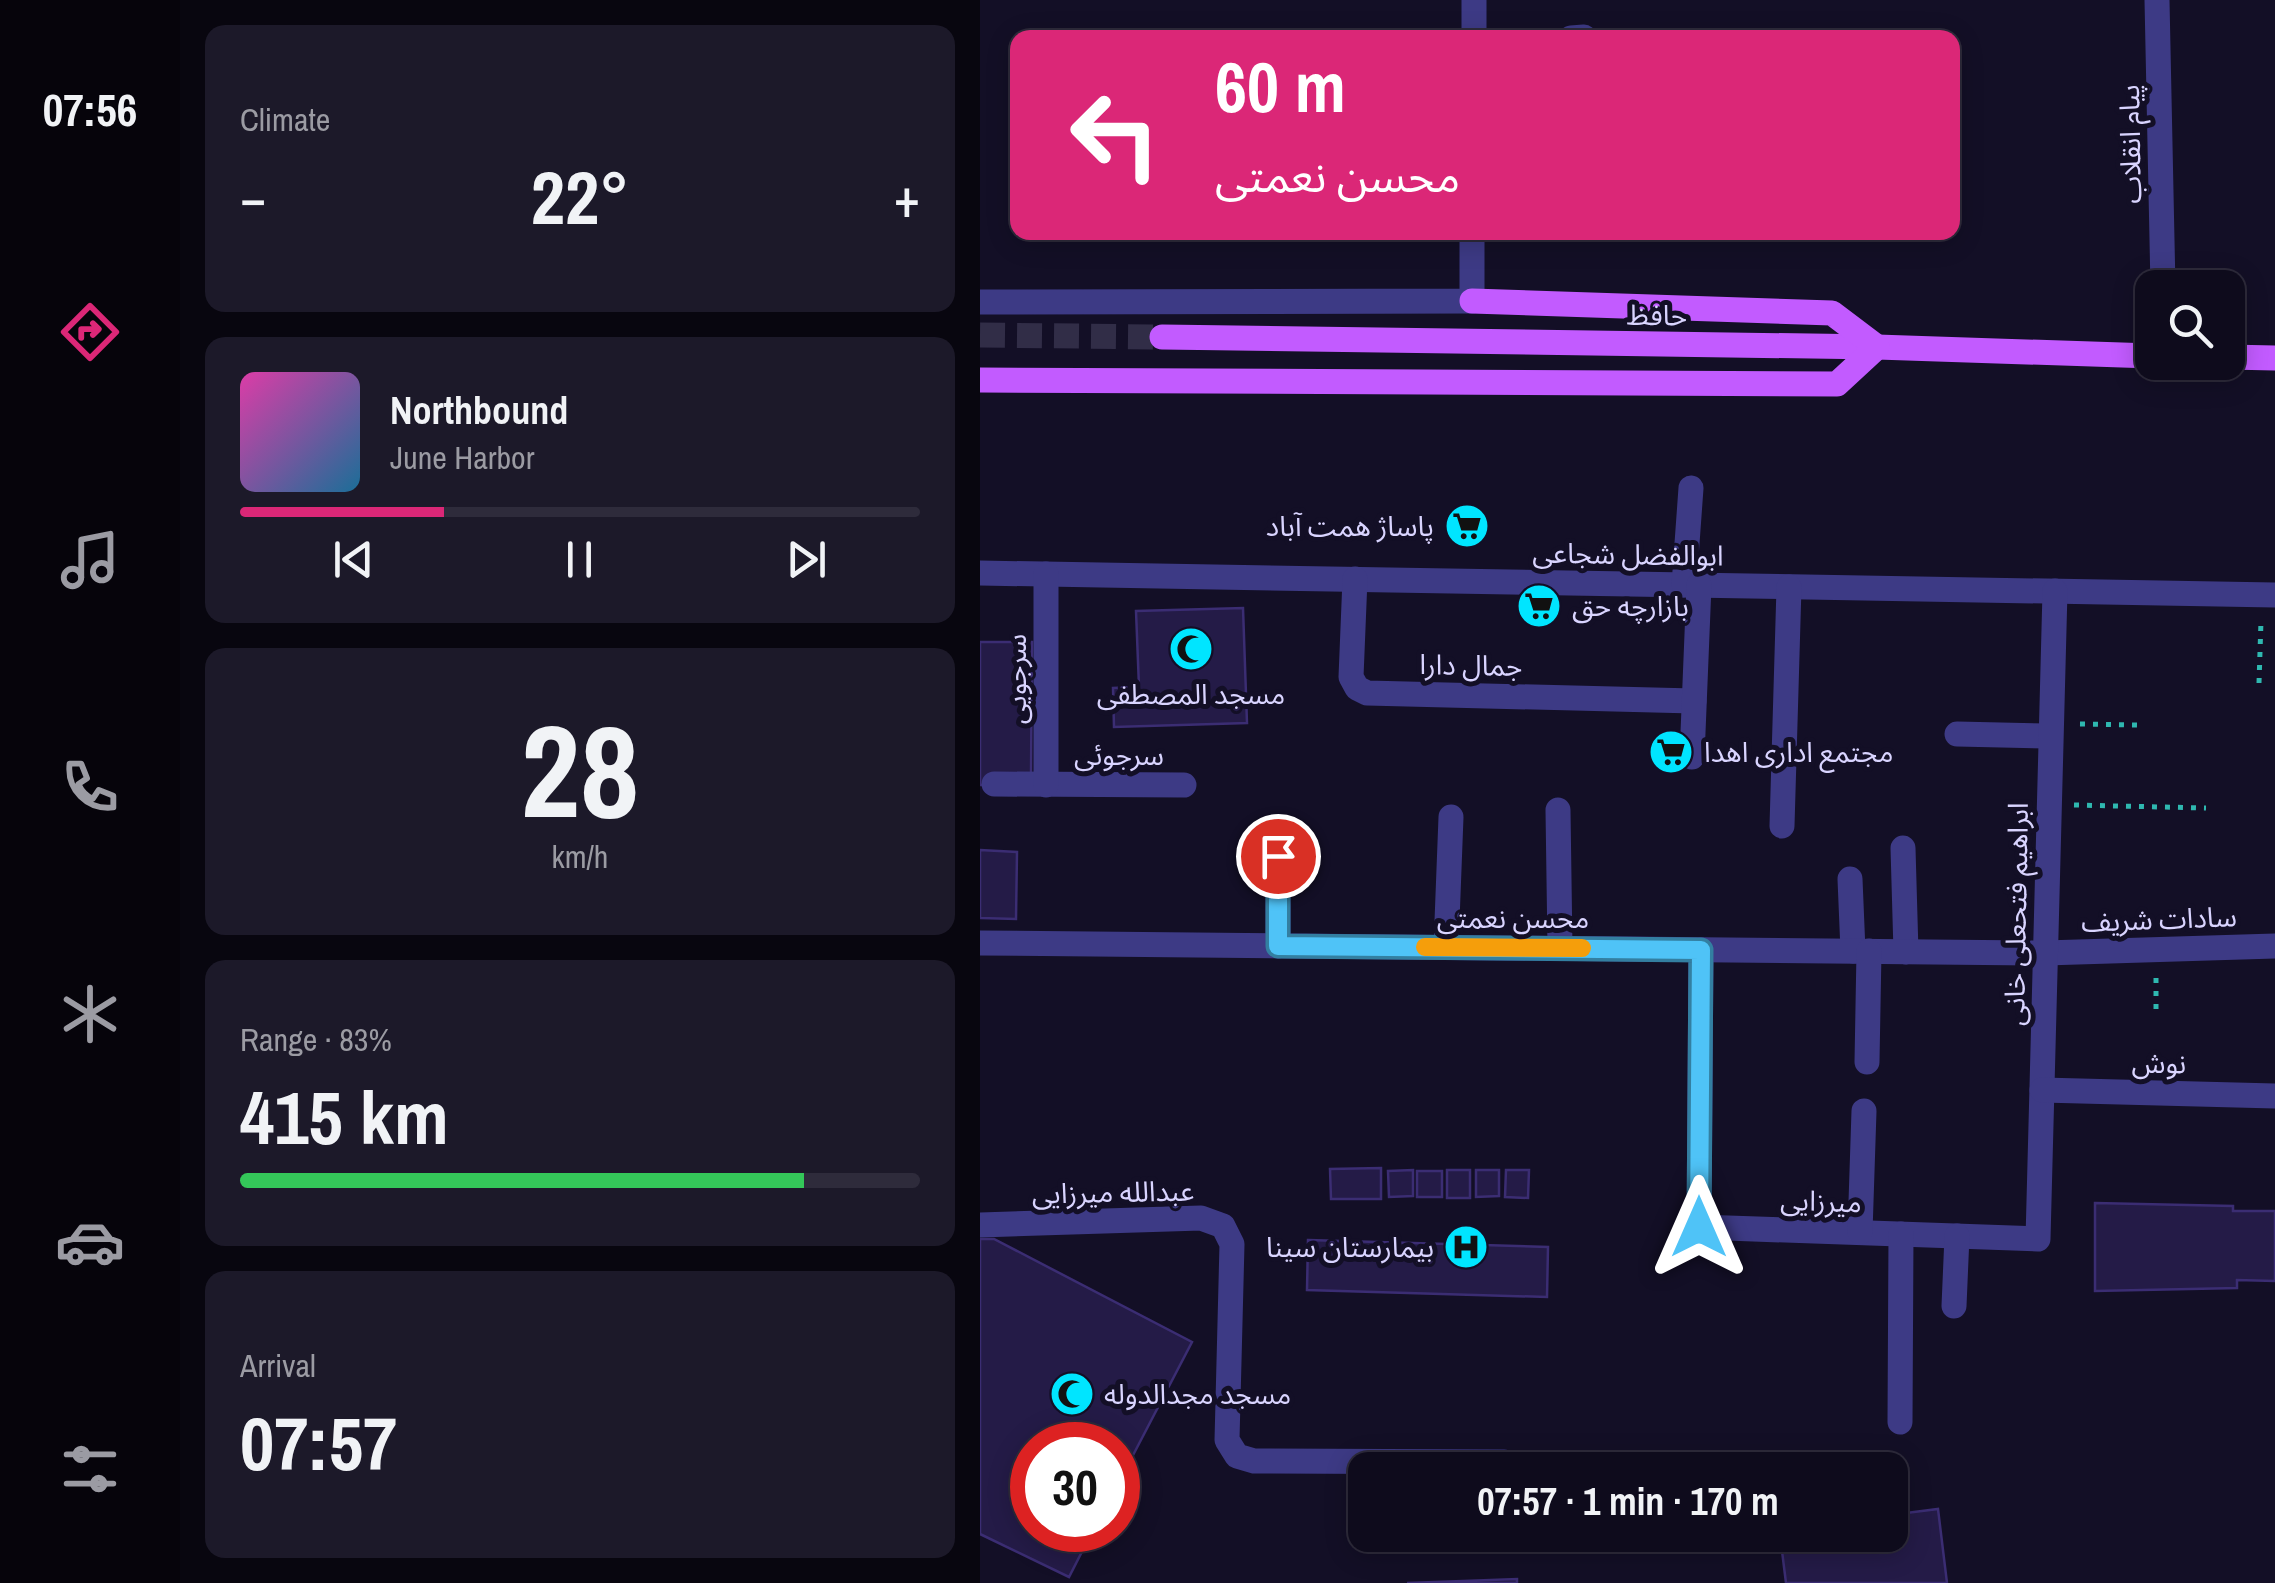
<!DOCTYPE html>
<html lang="en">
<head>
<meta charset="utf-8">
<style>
	:root { --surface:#0e0b1c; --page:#1c1929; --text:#f1f3f6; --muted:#9b9ba3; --line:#2e2b3b; --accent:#db2777 }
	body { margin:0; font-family:"Archivo Narrow","Noto Sans Arabic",sans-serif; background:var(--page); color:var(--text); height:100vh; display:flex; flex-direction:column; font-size:38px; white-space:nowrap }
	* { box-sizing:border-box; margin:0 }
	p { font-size:32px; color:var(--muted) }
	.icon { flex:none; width:55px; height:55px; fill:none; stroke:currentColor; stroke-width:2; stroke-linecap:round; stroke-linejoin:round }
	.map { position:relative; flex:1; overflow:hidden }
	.side { display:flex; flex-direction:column; gap:25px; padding:25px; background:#08060f; width:800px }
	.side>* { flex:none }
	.guide { position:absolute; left:30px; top:30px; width:950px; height:210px; border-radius:20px; box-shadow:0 5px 25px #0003,0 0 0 2px var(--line); background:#db2777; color:#fff; overflow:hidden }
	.fabs { position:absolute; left:1155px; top:270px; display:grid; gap:20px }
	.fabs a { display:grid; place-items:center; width:110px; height:110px; border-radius:20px; background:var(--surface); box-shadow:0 5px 25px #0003,0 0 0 2px var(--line); font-size:50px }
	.speed { position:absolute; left:30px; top:1422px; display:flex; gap:20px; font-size:50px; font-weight:700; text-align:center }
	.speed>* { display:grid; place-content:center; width:130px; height:130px; border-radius:50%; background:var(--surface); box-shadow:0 5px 25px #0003,0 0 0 2px var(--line); line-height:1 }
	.speed .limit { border:15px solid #d22; background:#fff; color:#111 }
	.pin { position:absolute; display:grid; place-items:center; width:85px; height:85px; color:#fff; margin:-42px; border:5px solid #fff; border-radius:50%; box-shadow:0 2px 10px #0007 }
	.me { position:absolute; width:110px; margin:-55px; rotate:0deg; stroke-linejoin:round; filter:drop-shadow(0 0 8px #0008) }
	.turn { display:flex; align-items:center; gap:35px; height:210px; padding:0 40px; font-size:45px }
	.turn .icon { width:130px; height:130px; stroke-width:2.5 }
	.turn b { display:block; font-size:70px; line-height:85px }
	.big { font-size:75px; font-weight:700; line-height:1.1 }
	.side .widget { flex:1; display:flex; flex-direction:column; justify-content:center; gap:15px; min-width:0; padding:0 35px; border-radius:20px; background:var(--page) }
	.side .dial { align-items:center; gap:0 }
	.dial b { font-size:130px; line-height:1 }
	.song { display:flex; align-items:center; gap:30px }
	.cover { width:120px; height:120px; border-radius:15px; background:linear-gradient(135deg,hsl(320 70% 55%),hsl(200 70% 35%)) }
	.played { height:10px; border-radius:5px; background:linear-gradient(90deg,var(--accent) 30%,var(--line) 30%) }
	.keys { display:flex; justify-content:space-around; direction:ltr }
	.heat { display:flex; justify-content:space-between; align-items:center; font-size:55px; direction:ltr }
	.charge { height:15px; border-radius:8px; background:linear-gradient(90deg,#34c759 83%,var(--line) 0) }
	.trip { position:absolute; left:368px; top:1452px; width:560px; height:100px; border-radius:20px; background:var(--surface); box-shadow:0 5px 25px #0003,0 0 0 2px var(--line); font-weight:700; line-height:100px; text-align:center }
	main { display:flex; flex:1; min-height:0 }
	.tab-bar { display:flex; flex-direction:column; width:180px; justify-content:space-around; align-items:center; background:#06040b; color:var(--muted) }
	.tab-bar .icon { width:70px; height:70px }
	.tab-bar .on { color:var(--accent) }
	.tab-bar b { font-size:45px; color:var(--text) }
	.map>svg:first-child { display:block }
	.building { fill:#241b47; stroke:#3b2d73; stroke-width:2.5 }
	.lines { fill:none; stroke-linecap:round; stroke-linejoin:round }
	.major-tunnel { stroke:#312d47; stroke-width:25; stroke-dasharray:25 12; stroke-linecap:butt }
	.path { stroke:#2fb8b0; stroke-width:5; stroke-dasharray:5 8; stroke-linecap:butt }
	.minor { stroke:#3d3a85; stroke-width:25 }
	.major { stroke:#c25bff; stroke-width:25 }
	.route-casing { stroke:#337fa1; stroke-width:25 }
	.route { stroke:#4fc3f7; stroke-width:18 }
	.slow { stroke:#f59e0b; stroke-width:18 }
	.labels { text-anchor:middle; stroke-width:10; stroke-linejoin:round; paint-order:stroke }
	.street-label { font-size:28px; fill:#d9d4ff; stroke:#130f26 }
	.poi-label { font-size:28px; fill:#d9d4ff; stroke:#130f26; text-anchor:start }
</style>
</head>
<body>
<main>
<nav class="tab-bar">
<b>07:56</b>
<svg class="icon on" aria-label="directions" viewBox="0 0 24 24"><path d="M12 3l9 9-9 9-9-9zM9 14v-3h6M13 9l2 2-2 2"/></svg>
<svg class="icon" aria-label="music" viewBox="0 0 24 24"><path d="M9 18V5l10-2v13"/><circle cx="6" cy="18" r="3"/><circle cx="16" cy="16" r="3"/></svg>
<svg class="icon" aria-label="phone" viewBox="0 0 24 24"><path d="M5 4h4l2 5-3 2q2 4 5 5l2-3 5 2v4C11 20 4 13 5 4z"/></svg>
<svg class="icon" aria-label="climate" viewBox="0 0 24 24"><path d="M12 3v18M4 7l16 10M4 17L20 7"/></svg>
<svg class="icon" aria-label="car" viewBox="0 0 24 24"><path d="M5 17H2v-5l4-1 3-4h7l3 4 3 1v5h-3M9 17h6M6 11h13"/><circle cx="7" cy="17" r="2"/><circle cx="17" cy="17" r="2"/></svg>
<svg class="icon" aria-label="filters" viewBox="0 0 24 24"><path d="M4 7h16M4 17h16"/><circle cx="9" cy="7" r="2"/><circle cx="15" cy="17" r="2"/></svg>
</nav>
<section class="side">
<div class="widget"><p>Climate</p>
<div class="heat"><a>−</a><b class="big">22°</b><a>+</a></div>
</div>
<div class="widget">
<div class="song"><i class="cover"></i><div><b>Northbound</b><p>June Harbor</p></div></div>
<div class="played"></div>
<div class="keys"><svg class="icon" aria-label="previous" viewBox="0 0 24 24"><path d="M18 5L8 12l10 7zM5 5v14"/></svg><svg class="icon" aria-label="pause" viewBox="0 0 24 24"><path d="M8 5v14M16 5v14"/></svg><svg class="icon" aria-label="next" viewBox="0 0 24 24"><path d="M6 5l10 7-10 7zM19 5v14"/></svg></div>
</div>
<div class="widget dial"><b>28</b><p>km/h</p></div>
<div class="widget"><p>Range · 83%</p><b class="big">415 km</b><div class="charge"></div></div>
<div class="widget"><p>Arrival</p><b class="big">07:57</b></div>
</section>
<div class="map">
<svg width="1295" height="1583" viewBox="0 0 1295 1583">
	<rect width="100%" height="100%" fill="#130f26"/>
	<g class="building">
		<path d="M263,608l4,115 -133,4 -1,-39 26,-1 -3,-76z"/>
		<path d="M0,642h52l-1,133 -40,10h-11z"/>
		<path d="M0,850l37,2 -1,67 -36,-1z"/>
		<path d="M401,1168v31h-50l-1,-30z"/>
		<path d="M433,1170v26l-24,1 -1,-26z"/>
		<rect x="467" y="1170" width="23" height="28"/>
		<path d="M496,1170h23v26l-23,1z"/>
		<path d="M526,1170h23l-1,28 -23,-1z"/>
		<rect x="437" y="1171" width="25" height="26"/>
		<path d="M1115,1203l138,3v5h42v70l-38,-1v8l-142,3z"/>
		<path d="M0,1239h14l198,103 -74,142v-39h-86v85h61l-24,47 -89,-43z"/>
		<path d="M328,1240l240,7 -1,50 -240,-7z"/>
		<path d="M958,1509l9,74h-161l-6,-48h110v-20z"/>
		<path d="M537,1579v4h-110z"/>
	</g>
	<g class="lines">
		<path class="major-tunnel" d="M0,335l182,2"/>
		<g class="path">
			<path d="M1279,683l2,-62"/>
			<path d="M1100,724l57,1"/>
			<path d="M1094,805l132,3"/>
			<path d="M1176,978v32"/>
		</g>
		<g class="minor">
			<path d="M1177,0l6,288"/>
			<path d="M494,38v-38"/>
			<path d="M591,38l13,-1"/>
			<path d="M0,302l492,-1v-69"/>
			<path d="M0,573l1295,22"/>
			<path d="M375,579l-4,98 6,11 10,5 327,8"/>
			<path d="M704,585l7,-97"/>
			<path d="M977,734l92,2"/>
			<path d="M712,757l7,-172"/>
			<path d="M14,784l190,1"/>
			<path d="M66,785v-211"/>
			<path d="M578,810l2,138"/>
			<path d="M802,826l7,-239"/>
			<path d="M923,848l3,104"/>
			<path d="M298,856v90"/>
			<path d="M870,879l3,72"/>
			<path d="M0,943l1065,10 230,-7"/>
			<path d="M466,947l5,-130"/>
			<path d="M721,950l-2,277 339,12 17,-648"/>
			<path d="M887,1062l2,-111"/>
			<path d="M1062,1090l233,6"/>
			<path d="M0,1225l221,-7 22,8 9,18 -5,196 10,16 17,5 250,1"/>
			<path d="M880,1232l4,-121"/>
			<path d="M974,1306l3,-70"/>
			<path d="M920,1422l1,-188"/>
		</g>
		<g class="major">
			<path d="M182,337l715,10 275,9"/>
			<path d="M1248,357l47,1"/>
			<path d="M0,380l857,4 40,-37 -45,-34 -360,-12"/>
		</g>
	</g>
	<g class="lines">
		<defs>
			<path id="route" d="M298,856v90l423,4 -2,277"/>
		</defs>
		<use href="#route" class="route-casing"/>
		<use href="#route" class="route"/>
		<path class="slow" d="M445,947l157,1"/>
	</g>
	<defs>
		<symbol id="supermarket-disc" viewBox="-11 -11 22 22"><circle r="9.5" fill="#00e5ff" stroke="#130f26"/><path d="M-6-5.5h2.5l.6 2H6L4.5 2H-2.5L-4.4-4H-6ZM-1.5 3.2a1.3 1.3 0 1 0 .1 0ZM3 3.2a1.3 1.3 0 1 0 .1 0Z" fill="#111"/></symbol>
		<symbol id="mosque-disc" viewBox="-11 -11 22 22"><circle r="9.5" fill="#00e5ff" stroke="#130f26"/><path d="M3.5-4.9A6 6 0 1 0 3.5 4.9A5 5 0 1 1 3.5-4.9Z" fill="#111"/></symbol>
		<symbol id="hospital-disc" viewBox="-11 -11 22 22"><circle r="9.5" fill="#00e5ff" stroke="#130f26"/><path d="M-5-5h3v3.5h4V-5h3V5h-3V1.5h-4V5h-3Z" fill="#111"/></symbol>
	</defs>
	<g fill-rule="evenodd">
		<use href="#supermarket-disc" x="462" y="501" width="50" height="50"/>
		<use href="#supermarket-disc" x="534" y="581" width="50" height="50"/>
		<use href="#mosque-disc" x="186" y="624" width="50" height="50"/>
		<use href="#supermarket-disc" x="666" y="727" width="50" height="50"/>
		<use href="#hospital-disc" x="461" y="1222" width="50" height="50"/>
		<use href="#mosque-disc" x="67" y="1369" width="50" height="50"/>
	</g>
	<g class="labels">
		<g class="street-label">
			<text transform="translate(1150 144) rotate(-91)" y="10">پیام انقلاب</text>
			<text transform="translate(677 315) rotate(1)" y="10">حافظ</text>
			<text transform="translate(648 554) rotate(1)" y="10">ابوالفضل شجاعی</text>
			<text transform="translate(491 665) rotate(1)" y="10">جمال دارا</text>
			<text transform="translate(36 679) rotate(-90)" y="10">سرجویی</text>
			<text x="139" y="765">سرجوئی</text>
			<text transform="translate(1036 914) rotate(-89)" y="10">ابراهیم فتحعلی خانی</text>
			<text x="533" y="928">محسن نعمتی</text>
			<text transform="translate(1179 919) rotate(-2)" y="10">سادات شریف</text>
			<text transform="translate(1179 1063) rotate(1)" y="10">نوش</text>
			<text transform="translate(133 1192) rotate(-1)" y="10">عبدالله میرزایی</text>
			<text transform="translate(841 1201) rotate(2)" y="10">میرزایی</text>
		</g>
		<g class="poi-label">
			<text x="454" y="536" text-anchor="end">پاساژ همت آباد</text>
			<text x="592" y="616">بازارچه حق</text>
			<text x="211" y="704" text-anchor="middle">مسجد المصطفی</text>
			<text x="724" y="762">مجتمع اداری اهدا</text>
			<text x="454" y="1257" text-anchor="end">بیمارستان سینا</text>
			<text x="124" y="1404">مسجد مجدالدوله</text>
		</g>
	</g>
</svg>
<div class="fabs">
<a><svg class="icon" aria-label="search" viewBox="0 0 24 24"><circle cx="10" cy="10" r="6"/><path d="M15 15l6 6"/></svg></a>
</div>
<div class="speed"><div class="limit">30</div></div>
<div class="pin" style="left:298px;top:856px;background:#d93025"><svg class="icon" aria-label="arrive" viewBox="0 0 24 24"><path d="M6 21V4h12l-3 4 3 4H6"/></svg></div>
<svg class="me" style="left:719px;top:1227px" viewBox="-20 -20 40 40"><path d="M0-17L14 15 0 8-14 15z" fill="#4fc3f7" stroke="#fff" stroke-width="4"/></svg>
<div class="trip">07:57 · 1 min · 170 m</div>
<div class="guide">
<div class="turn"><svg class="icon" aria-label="left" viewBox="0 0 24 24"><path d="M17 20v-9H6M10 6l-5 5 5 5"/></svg><div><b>60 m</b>محسن نعمتی</div></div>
</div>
</div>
</main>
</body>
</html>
